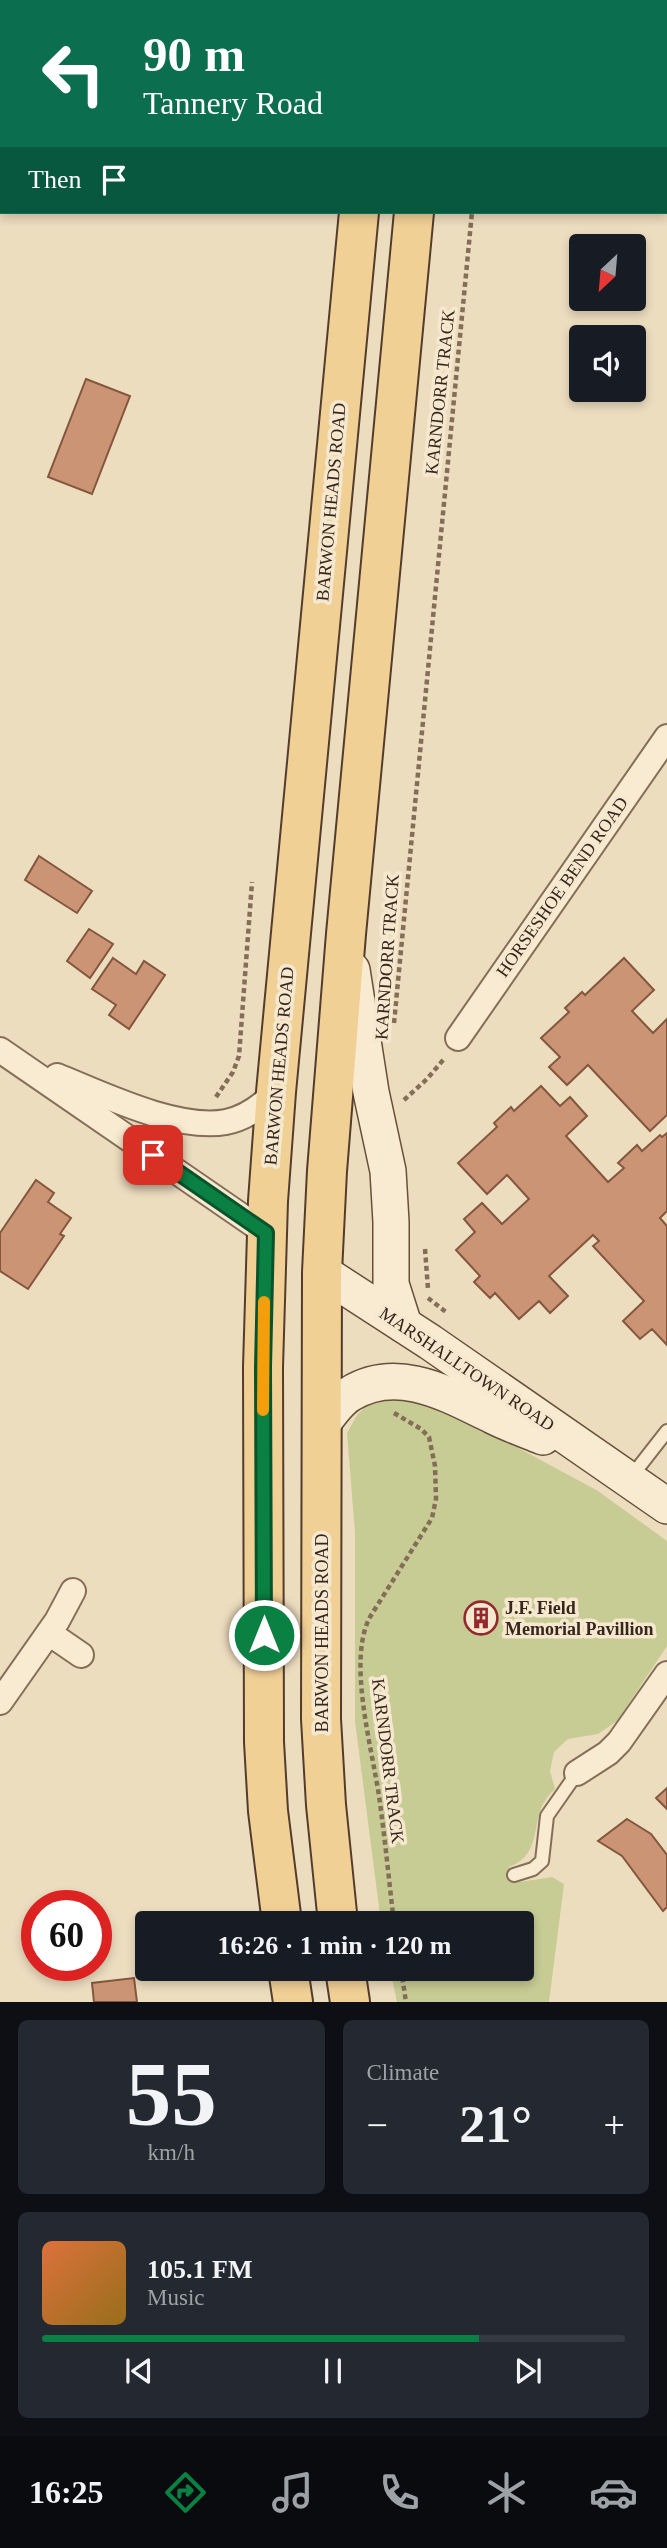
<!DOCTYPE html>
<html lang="en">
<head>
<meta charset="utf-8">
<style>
	:root { --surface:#171b24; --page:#242831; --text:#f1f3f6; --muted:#9ea1a6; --line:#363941; --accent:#0b8043 }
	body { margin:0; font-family:Georgia,serif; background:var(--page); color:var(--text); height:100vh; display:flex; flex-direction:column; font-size:26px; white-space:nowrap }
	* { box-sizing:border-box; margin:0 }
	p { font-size:23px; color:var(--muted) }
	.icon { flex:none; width:38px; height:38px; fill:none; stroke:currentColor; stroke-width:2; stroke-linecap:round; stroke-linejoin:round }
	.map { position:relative; height:2002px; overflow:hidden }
	.panel { display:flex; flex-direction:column; gap:18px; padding:18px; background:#0d0f14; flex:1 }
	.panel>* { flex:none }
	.banner { position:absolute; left:0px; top:0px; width:668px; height:214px; box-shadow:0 4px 10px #0003; background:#0b6e4f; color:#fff; overflow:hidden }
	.needle { width:46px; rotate:206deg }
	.buttons { position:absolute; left:569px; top:234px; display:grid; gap:14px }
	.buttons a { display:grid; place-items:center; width:77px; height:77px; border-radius:7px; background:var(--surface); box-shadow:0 4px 10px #0003; font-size:35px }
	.speed { position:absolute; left:21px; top:1890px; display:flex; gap:14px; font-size:35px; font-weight:700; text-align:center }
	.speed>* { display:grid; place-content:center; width:91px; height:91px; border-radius:50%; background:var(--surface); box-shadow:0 4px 10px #0003; line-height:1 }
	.speed .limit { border:10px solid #d22; background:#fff; color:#111 }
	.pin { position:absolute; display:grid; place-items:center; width:60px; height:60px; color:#fff; margin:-30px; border-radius:14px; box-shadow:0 4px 10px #0006 }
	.me { position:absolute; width:77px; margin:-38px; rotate:0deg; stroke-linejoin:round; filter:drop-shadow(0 0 5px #0008) }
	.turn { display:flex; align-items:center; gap:24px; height:147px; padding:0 28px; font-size:32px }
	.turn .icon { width:91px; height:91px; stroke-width:2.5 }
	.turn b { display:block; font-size:49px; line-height:60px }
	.then { display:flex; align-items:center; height:66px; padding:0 28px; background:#0003; gap:14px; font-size:26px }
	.big { font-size:52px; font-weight:700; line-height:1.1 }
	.panel .tile { flex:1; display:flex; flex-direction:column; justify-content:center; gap:10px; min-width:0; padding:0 24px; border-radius:10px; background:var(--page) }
	.panel .dial { align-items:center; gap:0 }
	.dial b { font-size:91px; line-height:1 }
	.song { display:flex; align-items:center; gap:21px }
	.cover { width:84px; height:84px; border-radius:10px; background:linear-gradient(135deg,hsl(20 70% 55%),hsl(40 70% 35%)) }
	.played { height:7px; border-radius:4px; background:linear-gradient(90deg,var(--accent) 75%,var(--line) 75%) }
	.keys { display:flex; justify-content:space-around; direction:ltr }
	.heat { display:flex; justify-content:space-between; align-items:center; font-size:38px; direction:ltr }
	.panel .tiles { flex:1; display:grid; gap:18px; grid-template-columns:1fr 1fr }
	.tile:last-child { grid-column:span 2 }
	.trip { position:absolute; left:135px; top:1911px; width:399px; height:70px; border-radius:7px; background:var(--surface); box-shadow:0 4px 10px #0003; font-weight:700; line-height:70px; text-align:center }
	.dock { display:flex; height:112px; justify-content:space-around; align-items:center; background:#090b0e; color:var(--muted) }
	.dock .icon { width:49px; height:49px }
	.dock .on { color:var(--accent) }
	.dock b { font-size:32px; color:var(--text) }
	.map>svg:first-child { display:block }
	.green { fill:#c7cb94 }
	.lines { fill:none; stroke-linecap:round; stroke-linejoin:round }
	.stream { stroke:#6a8c82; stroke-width:9 }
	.building { fill:#cb9475; stroke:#84563e; stroke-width:2 }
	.lane-casing { stroke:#856e58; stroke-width:16 }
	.street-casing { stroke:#856e58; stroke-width:28 }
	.secondary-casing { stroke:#674f3b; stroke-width:38 }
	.primary-casing { stroke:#533c2c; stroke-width:42 }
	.path { stroke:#856e58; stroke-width:4.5; stroke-dasharray:5 3.5; stroke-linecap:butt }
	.lane { stroke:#f8ebd2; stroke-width:12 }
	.street { stroke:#f8ebd2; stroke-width:24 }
	.secondary { stroke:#f8ebd2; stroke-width:35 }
	.primary { stroke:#f1d096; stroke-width:38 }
	.route-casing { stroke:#07532c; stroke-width:18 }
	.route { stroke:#0b8043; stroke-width:12 }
	.slow { stroke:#f59e0b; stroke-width:12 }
	.labels { text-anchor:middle; stroke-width:7; stroke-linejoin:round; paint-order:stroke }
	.street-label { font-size:18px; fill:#35271c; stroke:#f5e8cf }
	.poi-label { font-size:18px; font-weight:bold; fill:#35271c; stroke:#f5e8cf; text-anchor:start }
</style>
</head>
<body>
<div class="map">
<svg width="667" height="2002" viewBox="0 0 667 2002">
	<rect width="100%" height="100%" fill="#edddbf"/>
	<path class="green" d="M400,1396l69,23 42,25 87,47 69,50v105l-50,75 -19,13 -30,5 -14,13 -4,19 5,18c-30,26 -7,63 -46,78l4,16 39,-6 12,7 -15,118h-152l-7,-33h132v-46h-141l-26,-202v-189l-8,-99 10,-18 10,-10z"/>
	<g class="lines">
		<g class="stream">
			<path d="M129,2l16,-2"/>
			<path d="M0,16l2,-1"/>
		</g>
	</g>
	<g class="building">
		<path d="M86,379l44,17 -38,98 -44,-17z"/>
		<path d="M39,856l53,35 -15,22 -52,-33z"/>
		<path d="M89,929l24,15 -23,34 -23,-17z"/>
		<path d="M113,958l23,16 8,-13 21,14 -36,54 -20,-14 7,-10 -24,-16z"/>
		<path d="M624,958l30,32 -22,21 21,22 14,-14v96l-17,16 -62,-66 -21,20 -18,-18 11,-10 -19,-19 28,-26 -4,-4 17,-16 3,3z"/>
		<path d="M541,1086l19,20 10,-9 17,19 -21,20 42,46 16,-14 -6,-5 19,-18 5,6 18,-16 2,2 5,-4v78l-7,7 7,8v119l-15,-16 -12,10 -17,-18 21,-20 -51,-55 6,-5 -6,-6 -44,41 19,20 -18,17 -11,-12 -20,18 -24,-26 -5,5 -16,-16 6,-6 -24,-26 19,-18 -11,-13 18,-16 20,21 27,-25 -22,-24 -20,19 -29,-31 39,-36 -3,-4 17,-16 3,4z"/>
		<path d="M36,1180l18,13 -6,9 23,16 -11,16 4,2 -36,53 -28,-18v-38z"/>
		<path d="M482,1605l10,6 -13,20 -10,-7z"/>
		<path d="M667,1788v21l-11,-11z"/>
		<path d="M627,1819l24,15 16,21v52l-4,4 -41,-55 -24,-15z"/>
		<path d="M134,1978l3,24h-43l-2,-19z"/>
	</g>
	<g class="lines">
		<defs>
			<g id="lane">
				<path d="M631,1477l36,-46"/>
				<path d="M514,1875l19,-6 9,-8 5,-45 30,-43"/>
			</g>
			<g id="street">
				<path d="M458,1038l209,-301"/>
				<path d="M0,1050l266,183"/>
				<path d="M57,1076c45,18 120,55 169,46 20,-4 36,-16 50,-30"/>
				<path d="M49,1633l32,22"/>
				<path d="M0,1702l57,-81 16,-30"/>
				<path d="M577,1773l31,-20 11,-11 48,-68"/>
			</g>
			<g id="secondary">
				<path d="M352,970l19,122 17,79 3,51v62l13,41"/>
				<path d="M322,1272l108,70 237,164"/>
				<path d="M321,1426c8,-11 17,-25 29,-32 48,-30 99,1 143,22 16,8 33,14 50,21"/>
			</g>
			<g id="primary">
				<path d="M380,2v-2"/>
				<path d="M434,2v-2"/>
				<path d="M282,1923l-14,-112 -4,-69 -1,-375 5,-166 8,-109 83,-880"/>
				<path d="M338,1923l-12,-118 -5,-86 1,-447 5,-101 19,-237 68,-722"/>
				<path d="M288,1969l5,33"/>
				<path d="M345,1969l5,33"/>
			</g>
		</defs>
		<use href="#lane" class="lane-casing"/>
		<use href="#street" class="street-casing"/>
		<use href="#secondary" class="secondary-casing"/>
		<use href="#primary" class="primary-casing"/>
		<g class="path">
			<path d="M493,2v-2"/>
			<path d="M394,1023l78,-811"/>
			<path d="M216,1097l17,-25 6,-16 13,-174"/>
			<path d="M404,1100l23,-21 17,-20"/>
			<path d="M425,1249l3,40"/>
			<path d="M428,1298l18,14"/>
			<path d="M394,1413l27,16 8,8 6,29 1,33 -4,19 -62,99c-23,43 2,131 9,179 6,42 10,85 15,127"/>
			<path d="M401,1969l5,33"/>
		</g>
		<use href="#lane" class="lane"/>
		<use href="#street" class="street"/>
		<use href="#secondary" class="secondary"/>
		<use href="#primary" class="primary"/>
	</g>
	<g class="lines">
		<defs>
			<path id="route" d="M153,1155l113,78 -3,134 1,268"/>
		</defs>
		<use href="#route" class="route-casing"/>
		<use href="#route" class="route"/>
		<path class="slow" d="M263,1410l1,-108"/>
	</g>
	<defs>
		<symbol id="building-ring" viewBox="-11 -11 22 22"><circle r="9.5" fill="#f5e8cf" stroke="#94282f" stroke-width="1.5"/><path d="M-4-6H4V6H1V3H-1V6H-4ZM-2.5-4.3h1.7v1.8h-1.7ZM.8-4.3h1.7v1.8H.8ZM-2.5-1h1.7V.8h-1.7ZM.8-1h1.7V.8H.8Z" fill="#94282f"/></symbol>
	</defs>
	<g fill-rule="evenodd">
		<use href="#building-ring" x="462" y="1599" width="38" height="38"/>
	</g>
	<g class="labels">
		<g class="street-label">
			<text transform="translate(440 392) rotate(-84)" y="6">KARNDORR TRACK</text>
			<text transform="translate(331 502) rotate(-85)" y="6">BARWON HEADS ROAD</text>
			<text transform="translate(562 887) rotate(-55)" y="6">HORSESHOE BEND ROAD</text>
			<text transform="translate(387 957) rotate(-86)" y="6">KARNDORR TRACK</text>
			<text transform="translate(279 1066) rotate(-85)" y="6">BARWON HEADS ROAD</text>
			<text transform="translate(467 1369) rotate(34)" y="6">MARSHALLTOWN ROAD</text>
			<text transform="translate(322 1633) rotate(-90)" y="6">BARWON HEADS ROAD</text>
			<text transform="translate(388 1761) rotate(83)" y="6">KARNDORR TRACK</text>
		</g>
		<g class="poi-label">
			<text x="505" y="1614">J.F. Field<tspan x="505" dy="21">Memorial Pavillion</tspan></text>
		</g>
	</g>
</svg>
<div class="buttons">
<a><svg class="needle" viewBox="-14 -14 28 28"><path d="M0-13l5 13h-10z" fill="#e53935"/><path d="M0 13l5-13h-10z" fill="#9ea1a6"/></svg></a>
<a><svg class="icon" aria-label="sound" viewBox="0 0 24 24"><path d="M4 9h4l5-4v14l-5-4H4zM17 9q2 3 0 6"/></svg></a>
</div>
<div class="speed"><div class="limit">60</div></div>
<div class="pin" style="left:153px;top:1155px;background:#d93025"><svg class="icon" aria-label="arrive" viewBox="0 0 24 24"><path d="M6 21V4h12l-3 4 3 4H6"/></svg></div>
<svg class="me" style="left:264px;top:1635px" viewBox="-20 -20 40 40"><circle r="17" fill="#0b8043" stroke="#fff" stroke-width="3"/><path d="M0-11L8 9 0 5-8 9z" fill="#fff"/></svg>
<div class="trip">16:26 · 1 min · 120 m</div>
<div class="banner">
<div class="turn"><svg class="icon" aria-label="left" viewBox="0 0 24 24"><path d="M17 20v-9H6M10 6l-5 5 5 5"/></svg><div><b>90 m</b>Tannery Road</div></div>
<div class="then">Then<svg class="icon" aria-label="arrive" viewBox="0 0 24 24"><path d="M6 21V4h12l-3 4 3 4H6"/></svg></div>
</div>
</div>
<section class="panel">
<div class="tiles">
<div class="tile dial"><b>55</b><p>km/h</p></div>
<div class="tile"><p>Climate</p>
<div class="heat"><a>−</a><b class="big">21°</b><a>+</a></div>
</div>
<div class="tile">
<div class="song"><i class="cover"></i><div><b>105.1 FM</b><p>Music</p></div></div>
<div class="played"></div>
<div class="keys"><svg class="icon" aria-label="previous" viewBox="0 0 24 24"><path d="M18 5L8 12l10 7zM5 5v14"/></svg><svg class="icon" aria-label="pause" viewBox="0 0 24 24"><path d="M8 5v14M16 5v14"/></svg><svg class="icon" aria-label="next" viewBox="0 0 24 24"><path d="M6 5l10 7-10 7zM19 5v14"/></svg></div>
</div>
</div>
</section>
<nav class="dock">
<b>16:25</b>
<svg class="icon on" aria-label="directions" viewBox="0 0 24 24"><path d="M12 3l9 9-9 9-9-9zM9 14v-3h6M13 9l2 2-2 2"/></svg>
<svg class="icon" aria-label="music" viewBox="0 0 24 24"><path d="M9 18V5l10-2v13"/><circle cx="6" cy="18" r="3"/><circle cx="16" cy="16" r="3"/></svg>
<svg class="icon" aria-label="phone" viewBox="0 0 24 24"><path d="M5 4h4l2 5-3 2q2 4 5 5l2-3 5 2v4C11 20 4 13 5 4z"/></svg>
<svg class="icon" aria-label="climate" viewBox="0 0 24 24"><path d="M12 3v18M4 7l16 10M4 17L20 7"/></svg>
<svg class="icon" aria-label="car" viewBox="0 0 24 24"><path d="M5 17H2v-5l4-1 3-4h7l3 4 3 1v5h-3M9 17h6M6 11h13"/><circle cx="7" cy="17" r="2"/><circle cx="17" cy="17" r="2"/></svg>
</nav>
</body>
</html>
